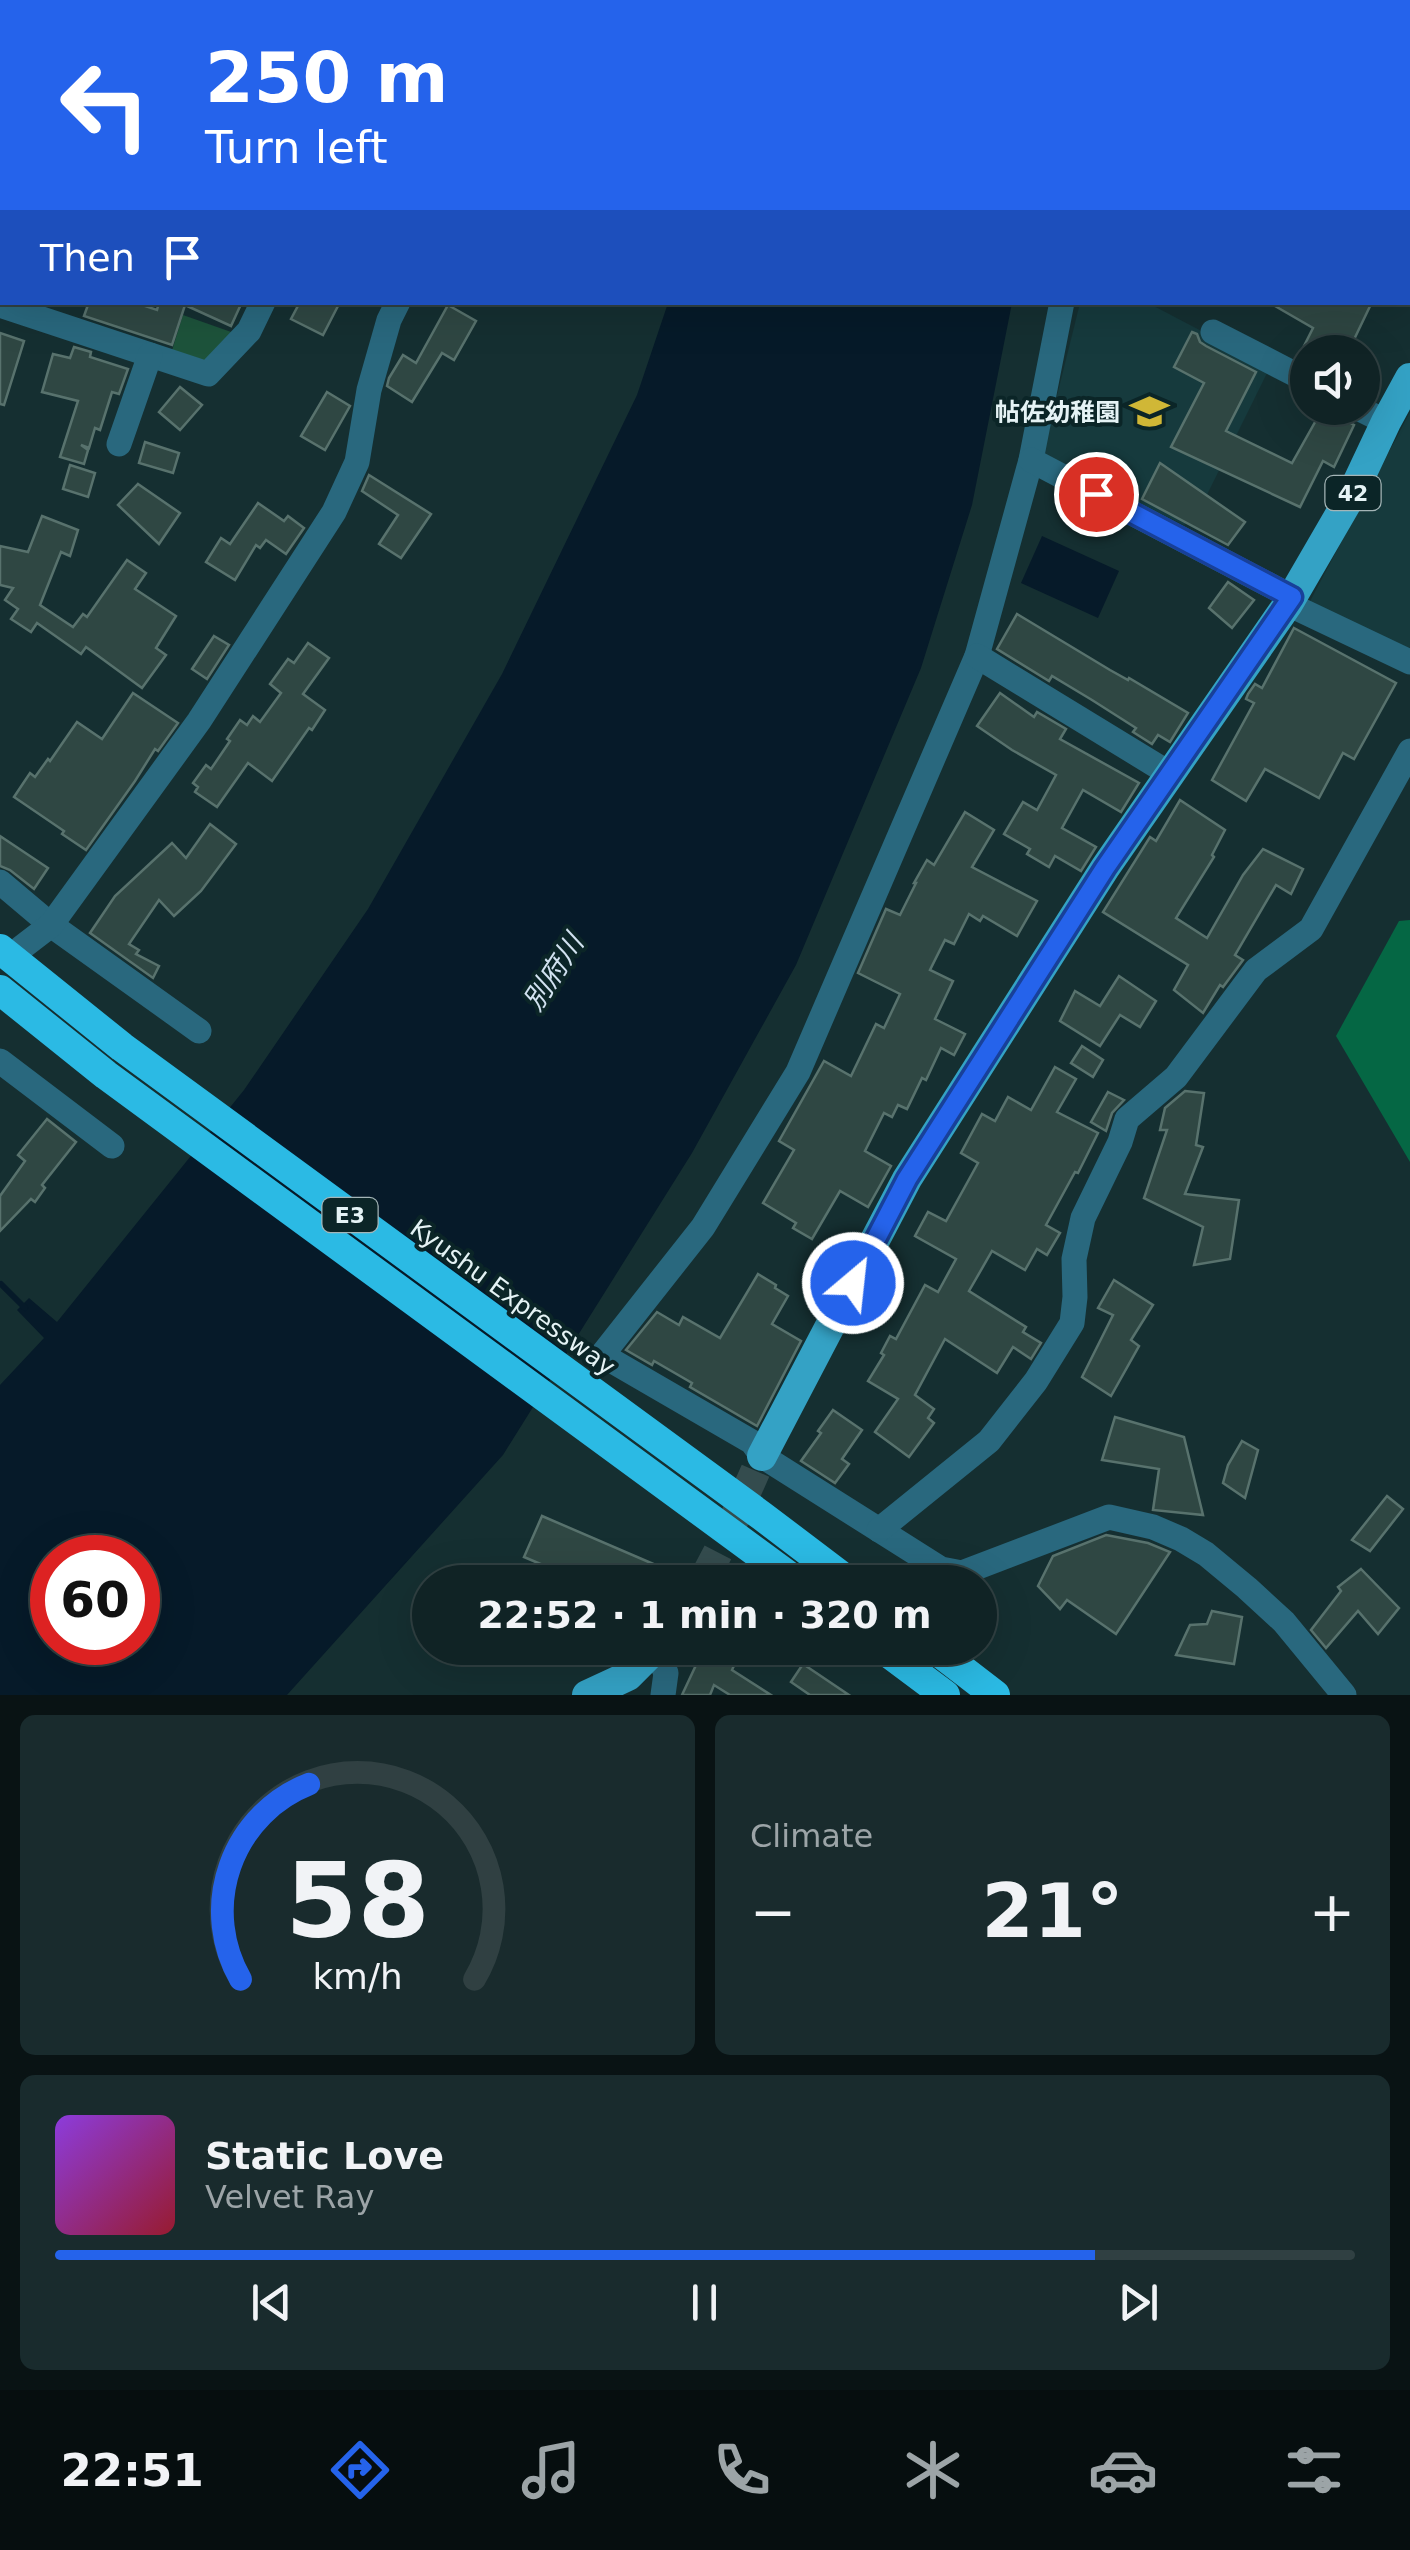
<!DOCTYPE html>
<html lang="en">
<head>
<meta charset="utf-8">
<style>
	:root { --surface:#102325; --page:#192b2d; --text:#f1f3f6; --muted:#9ca4a7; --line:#304042; --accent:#2563eb }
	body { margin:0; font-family:"DejaVu Sans","Noto Sans JP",sans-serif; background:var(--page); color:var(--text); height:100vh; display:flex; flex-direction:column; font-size:38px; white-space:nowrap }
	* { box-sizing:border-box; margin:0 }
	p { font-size:32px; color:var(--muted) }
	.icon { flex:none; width:55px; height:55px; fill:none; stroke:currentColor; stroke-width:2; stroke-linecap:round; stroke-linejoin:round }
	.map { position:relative; height:1695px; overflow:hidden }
	.side { display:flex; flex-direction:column; gap:20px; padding:20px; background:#091314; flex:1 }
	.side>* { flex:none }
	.hud { position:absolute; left:0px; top:0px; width:1410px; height:305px; box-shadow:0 10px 40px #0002,0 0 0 2px var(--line); background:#2563eb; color:#fff; overflow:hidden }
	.tools { position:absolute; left:1290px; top:335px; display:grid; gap:20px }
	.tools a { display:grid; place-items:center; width:90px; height:90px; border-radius:50%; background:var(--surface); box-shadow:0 10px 40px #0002,0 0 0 2px var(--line); font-size:50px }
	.speed { position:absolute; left:30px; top:1535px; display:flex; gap:20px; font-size:50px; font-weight:700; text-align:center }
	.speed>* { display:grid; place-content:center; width:130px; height:130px; border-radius:50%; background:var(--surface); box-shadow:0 10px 40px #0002,0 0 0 2px var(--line); line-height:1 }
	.speed .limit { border:15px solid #d22; background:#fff; color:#111 }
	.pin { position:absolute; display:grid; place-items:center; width:85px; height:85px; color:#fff; margin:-42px; border:5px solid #fff; border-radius:50%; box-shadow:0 2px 10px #0007 }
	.me { position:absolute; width:110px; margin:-55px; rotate:28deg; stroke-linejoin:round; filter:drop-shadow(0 0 8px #0008) }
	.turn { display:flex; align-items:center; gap:35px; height:210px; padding:0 40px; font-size:45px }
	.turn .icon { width:130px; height:130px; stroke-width:2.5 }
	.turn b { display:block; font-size:70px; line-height:85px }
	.then { display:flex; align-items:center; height:95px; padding:0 40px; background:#0003; gap:20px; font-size:38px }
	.big { font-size:75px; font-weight:700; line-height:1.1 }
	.side .tile { flex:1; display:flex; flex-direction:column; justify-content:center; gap:15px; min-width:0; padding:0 35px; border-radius:15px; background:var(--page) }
	.side .dial { align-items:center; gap:0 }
	.dial svg { height:260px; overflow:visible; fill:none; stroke:var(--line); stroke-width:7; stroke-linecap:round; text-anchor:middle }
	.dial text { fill:var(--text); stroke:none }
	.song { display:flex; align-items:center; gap:30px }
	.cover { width:120px; height:120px; border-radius:15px; background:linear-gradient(135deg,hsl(270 70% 55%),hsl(350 70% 35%)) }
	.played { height:10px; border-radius:5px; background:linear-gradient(90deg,var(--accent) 80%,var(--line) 80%) }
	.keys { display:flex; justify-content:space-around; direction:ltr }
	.heat { display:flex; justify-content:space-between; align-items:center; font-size:55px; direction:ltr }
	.side .tiles { flex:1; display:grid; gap:20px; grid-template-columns:1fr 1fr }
	.tile:last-child { grid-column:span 2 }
	.trip { position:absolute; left:412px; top:1565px; width:585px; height:100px; border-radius:50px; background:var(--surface); box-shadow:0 10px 40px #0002,0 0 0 2px var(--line); font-weight:700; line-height:100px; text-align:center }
	.menu { display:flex; height:160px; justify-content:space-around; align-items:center; background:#060e0f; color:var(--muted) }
	.menu .icon { width:70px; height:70px }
	.menu .on { color:var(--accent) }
	.menu b { font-size:45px; color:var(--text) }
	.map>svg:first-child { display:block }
	.built { fill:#163a3d }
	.green { fill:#1d533b }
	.forest { fill:#056744 }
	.water { fill:#061a29; fill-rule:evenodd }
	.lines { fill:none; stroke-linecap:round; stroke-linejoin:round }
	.stream { stroke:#061a29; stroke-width:6 }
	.building { fill:#2f4743; stroke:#58726d; stroke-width:2.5 }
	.major-tunnel { stroke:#344c4e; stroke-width:30; stroke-dasharray:30 15; stroke-linecap:butt }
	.minor { stroke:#29687e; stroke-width:25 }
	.major { stroke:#34a2c5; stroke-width:30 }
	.highway { stroke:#2bbae4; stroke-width:30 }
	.route-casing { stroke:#184099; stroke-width:25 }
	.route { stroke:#2563eb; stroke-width:18 }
	.labels { text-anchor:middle; stroke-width:8; stroke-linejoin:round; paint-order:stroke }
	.shield { fill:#0b2527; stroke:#a4b5b7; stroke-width:2.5 }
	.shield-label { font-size:22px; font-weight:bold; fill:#e5f3f5 }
	.poi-label { font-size:25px; font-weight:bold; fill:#e5f3f5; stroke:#0b2527; text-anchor:end }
	.street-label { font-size:25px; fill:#e5f3f5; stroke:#0b2527 }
	.water-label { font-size:28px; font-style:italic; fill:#d2e2f0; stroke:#0b2527 }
</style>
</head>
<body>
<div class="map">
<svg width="1410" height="1695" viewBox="0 0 1410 1695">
	<rect width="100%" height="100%" fill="#152f31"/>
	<g class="built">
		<path d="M1080,303h68l122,64 -73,148 -13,10 -142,-69z"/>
		<path d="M1410,412v241l-103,-46z"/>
	</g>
	<path class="green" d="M183,315l51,18 -27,35 -37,-11z"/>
	<path class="forest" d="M1410,920v242l-74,-126 63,-115z"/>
	<g class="water">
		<path d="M668,303h344l-40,202 -51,163 -125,297 -104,188 -189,302 -216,240h-287v-310l44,-47 -27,-28 12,-12 28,24 187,-232 124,-181 134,-235 135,-279zM52,1558h86v84h-86z"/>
		<path d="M1042,536l77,35 -21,47 -77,-35z"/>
	</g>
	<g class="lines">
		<path class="stream" d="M1,1284l24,24"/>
	</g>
	<g class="building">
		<path d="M89,302h44l24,8 2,-8h83l-11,24 -46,-21 -13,40 -88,-29z"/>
		<path d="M300,302h40l-17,33 -32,-16z"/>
		<path d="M1268,302h104l-24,50h-47l12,-24z"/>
		<path d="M448,305l28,16 -22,39 -12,-7 -30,49 -25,-16 2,-8 14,-23 13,8z"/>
		<path d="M1192,332l5,2 3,8 6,4 50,26 -30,59 66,32 31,-55 31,17 -20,42 -11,-6 -23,46 -129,-60 33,-64 -30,-16z"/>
		<path d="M0,333l24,8 -20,64 -4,-1z"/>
		<path d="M74,347l17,5 -1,5 38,12 -9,25 -7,-2 -12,38 -5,-2 -6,20 -8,-3 7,5 -4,14 -24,-7 18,-56 -36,-9 11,-38 17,4z"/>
		<path d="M180,387l22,18 -22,25 -21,-18z"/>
		<path d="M327,392l23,14 -25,44 -24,-14z"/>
		<path d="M145,442l34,11 -6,20 -34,-10z"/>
		<path d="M1160,463l85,59 -17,23 -86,-46z"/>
		<path d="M70,465l25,8 -7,24 -25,-8z"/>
		<path d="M369,475l62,39 -30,44 -22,-14 19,-29 -36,-24z"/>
		<path d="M138,484l42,29 -21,31 -41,-39z"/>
		<path d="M258,503l26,18 4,-5 16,12 -18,26 -20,-14 -6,8 -4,-3 -21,35 -29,-18 15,-24 9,6z"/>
		<path d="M42,516l36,14 -8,26 -9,-4 -21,53 33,22 10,-13 4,3 40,-57 19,13 -11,16 41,27 -20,32 10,7 -24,33 -56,-41 -5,7 -44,-31 -6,9 -20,-13 7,-10 -13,-9 8,-12 -13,-3v-39l28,6z"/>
		<path d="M1228,582l26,18 -22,28 -23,-20z"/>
		<path d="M1017,614l93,56 18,10 1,-2 59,35 -18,29 -12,-7 -6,9 -19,-12 3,-4 -44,-28 -40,-24 -3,5 -52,-32z"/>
		<path d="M1294,628l102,55 -42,76 -11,-6 -24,45 -54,-29 -19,32 -34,-21 42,-77 -8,-4 2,-5 7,-10 7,4z"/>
		<path d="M214,636l15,9 -22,34 -15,-10z"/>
		<path d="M308,643l21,15 -26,36 22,16 -13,20 -3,-2 -37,53 -24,-18 -31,44 -22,-15 3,-5 -5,-4 13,-18 5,4 19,-28 -3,-2 13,-19 7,5 6,-9 7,6 21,-29 -11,-9 18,-25 6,4z"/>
		<path d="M133,693l45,30 -20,28 -3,-2 -20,32 -49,69 -24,-16 2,-3 -50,-34 16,-24 5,4 13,-18 2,2 27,-39 25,17z"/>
		<path d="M1000,693l34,24 3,-5 29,17 -6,10 79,44 -18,29 -38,-22 -21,38 34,19 -15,24 -26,-15 -6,11 -22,-13 3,-5 -26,-15 19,-32 14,8 19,-35 -44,-25 -35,-24z"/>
		<path d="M1180,800l45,30 -13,25 2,2 -38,61 31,20 36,-63 20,-26 40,20 -12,25 -15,-9 -41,70 8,5 -20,27 -3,-2 -17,28 -29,-23 14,-25 -85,-53 47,-75 6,4z"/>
		<path d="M965,812l29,18 -22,37 65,34 -20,35 -34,-20 -3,5 -11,-7 -15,30 -9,-4 -15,30 23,11 -18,38 30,15 -11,21 -13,-7 -15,32 -4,-2 -15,31 -9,-4 -6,12 -8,-4 -19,38 26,15 -23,41 -28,-16 -28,48 -19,-11 3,-5 -33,-20 31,-53 -15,-9 45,-80 27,15 25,-52 8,4 16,-34 -42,-21 28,-64 14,6 16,-32h-2l13,-23 7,5z"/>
		<path d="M210,824l26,20 -35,47 -27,25 -15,-16 -30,44 10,6 -3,4 23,12 -6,12 -63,-45 25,-37 57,-53 14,15z"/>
		<path d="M0,836l48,32 -14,21 -24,-19 -10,-4z"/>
		<path d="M1119,976l37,25 -16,26 -20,-12 -20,31 -40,-25 15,-30 25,15z"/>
		<path d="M1082,1046l21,14 -10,17 -22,-14z"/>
		<path d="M1055,1067l21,12 -19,33 41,21 -20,40 -3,-1 -29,53 14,8 -13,22 -10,-6 -12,21 -33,-19 -23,40 57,36 -3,5 18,11 -10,16 -18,-12 -16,26 -52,-34 -30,56 19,14 -6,9 6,5 -25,34 -34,-25 23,-33 -30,-18 16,-26 -3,-2 9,-17 6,3 29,-54 13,7 18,-33 -41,-23 13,-24 18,9 32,-58 -17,-10 21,-39 13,7 13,-24 23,13z"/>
		<path d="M1185,1091l19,2 -8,52 7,2 -18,47 54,6 -9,59 -36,6 9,-38 -59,-29 23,-68h-7l5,-22z"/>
		<path d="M1108,1092l16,8 -12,13 -6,18 -15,-9z"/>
		<path d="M47,1119l29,23 -34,43 3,3 -10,14 -4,-3 -31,32v-35l25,-35 -7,-6z"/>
		<path d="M758,1274l18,11 -1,3 13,8 -16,28 29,17 -44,85 -67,-39 2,-4 -38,-22 -2,4 -26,-15 31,-38 22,13 4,-8 37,21z"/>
		<path d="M1114,1280l39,25 -22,35 8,6 -28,50 -29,-19 31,-62 -15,-7z"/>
		<path d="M833,1410l29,20 -20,29 7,5 -14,19 -34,-22 20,-28 -3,-2z"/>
		<path d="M1115,1417l69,20 19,78 -50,-5 6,-41 -57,-9z"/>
		<path d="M1242,1441l16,9 -13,48 -22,-15 5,-18z"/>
		<path d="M1387,1496l16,13 -33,42 -18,-11z"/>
		<path d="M542,1516l123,53 -6,13h-76l-59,-25z"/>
		<path d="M1106,1535l42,8 22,9 -54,82 -49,-34 -7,9 -22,-23 15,-30z"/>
		<path d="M1361,1569l38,39 -21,26 -20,-23 -32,37 -15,-18 30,-39 -3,-4z"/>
		<path d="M1212,1611l30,6 -8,47 -58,-9 14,-30 17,-1z"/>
		<path d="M704,1648h38l-10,22 39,25h-41l-16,-10 -4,10h-28z"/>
		<path d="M803,1664l46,31h-39l-19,-13z"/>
	</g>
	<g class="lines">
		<path class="major-tunnel" d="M704,1579l24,-46 34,-77"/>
		<g class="minor">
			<path d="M464,0l4,2"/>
			<path d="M586,2l2,-2"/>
			<path d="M1286,2l1,-2"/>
			<path d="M0,93l2,1"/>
			<path d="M1408,171l2,1"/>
			<path d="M1062,302l-31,158 -54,196 -179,416 -95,155 -101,128 150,87 10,14 179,113 21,4 147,-56 44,10 28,12 25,15 41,34 37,34 60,73"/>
			<path d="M0,305l208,69 41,-43 14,-29"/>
			<path d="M1213,332l95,49"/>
			<path d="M1358,408l28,14"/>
			<path d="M119,444l31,-89"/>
			<path d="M1031,460l261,137"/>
			<path d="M1288,604l122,58"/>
			<path d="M977,656l193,118"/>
			<path d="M0,882l51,43 148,106"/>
			<path d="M21,948l30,-23 148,-204 135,-209 23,-50 12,-72 20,-70 9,-18"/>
			<path d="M0,1061l112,85"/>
			<path d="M879,1530l110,-89 47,-60 36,-58 3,-26 -1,-38 9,-41 37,-76 7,-23 49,-42 80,-107 55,-41 99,-178"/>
			<path d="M655,1649l11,24 -3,22"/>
		</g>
		<g class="major">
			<path d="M1320,0l8,2"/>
			<path d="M1408,28l2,1"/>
			<path d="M762,1456l145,-277 198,-311 183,-264 65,-112 33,-70 24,-44"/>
			<path d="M701,1582l3,-3"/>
			<path d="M587,1695l41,-19 28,-28"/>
		</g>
		<g class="highway">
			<path d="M0,949l122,98 640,469 87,66"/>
			<path d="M0,990l106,85 691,507"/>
			<path d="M882,1648l63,47"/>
			<path d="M934,1648l61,47"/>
		</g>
	</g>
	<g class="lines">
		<defs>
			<path id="route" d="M853,1283l54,-104 198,-311 187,-271 -196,-103"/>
		</defs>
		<use href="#route" class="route-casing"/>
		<use href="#route" class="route"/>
	</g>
	<defs>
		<symbol id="school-bare" viewBox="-9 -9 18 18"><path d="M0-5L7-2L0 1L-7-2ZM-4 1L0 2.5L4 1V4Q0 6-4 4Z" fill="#d0b736" stroke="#0b2527" stroke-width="2.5" paint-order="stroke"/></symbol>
	</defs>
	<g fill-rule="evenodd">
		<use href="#school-bare" x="1122" y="384" width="55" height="55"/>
	</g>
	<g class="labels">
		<g class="shield">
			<rect x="1325.5" y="476" width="55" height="34" rx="8"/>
			<rect x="322.5" y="1198" width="55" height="34" rx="8"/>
		</g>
		<g class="shield-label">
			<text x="1353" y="501">42</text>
			<text x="350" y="1223">E3</text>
		</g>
		<g class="poi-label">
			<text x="1120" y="421">帖佐幼稚園</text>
		</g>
		<g class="street-label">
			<text transform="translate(513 1297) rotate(36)" y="9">Kyushu Expressway</text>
		</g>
		<g class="water-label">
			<text transform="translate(553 972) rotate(-57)" y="10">別府川</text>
		</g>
	</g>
</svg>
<div class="tools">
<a><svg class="icon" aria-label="sound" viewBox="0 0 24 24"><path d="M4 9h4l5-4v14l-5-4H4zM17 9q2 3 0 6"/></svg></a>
</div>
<div class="speed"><div class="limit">60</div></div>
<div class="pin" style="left:1096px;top:494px;background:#d93025"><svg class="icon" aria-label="arrive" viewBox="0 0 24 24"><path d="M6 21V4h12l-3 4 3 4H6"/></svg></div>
<svg class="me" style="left:853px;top:1283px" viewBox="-20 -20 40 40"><circle r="17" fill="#2563eb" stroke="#fff" stroke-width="3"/><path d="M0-11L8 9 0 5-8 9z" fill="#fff"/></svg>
<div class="trip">22:52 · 1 min · 320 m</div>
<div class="hud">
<div class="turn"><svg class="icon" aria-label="left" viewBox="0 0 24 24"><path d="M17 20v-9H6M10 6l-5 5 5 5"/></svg><div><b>250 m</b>Turn left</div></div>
<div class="then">Then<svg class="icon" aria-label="arrive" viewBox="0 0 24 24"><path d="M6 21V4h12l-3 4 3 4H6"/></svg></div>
</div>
</div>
<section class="side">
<div class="tiles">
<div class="tile dial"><svg viewBox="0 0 100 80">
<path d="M14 69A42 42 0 1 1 86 69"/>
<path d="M14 69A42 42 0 0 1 35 9" stroke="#2563eb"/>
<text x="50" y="56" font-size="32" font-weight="700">58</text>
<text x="50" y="72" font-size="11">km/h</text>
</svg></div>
<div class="tile"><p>Climate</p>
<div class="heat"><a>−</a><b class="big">21°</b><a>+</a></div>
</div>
<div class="tile">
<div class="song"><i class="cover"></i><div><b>Static Love</b><p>Velvet Ray</p></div></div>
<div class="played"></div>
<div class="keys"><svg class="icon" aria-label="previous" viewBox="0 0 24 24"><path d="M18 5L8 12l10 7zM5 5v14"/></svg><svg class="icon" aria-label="pause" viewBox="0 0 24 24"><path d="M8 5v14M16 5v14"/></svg><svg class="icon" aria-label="next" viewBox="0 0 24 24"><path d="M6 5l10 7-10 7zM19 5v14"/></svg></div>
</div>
</div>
</section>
<nav class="menu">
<b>22:51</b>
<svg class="icon on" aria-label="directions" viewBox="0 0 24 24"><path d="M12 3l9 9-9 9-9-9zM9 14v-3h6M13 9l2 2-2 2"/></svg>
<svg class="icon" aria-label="music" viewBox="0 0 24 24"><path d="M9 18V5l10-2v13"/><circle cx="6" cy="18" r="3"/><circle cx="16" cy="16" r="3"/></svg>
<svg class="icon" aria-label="phone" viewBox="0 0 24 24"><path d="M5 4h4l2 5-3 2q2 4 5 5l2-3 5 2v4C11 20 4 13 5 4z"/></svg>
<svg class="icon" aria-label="climate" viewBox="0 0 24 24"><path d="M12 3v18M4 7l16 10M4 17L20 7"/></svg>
<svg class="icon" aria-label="car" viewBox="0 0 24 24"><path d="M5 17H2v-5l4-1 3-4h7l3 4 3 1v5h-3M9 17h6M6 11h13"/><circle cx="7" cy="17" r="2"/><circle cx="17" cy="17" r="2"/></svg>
<svg class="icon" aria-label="filters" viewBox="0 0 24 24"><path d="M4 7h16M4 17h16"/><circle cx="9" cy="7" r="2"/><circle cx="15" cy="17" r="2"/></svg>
</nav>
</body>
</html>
